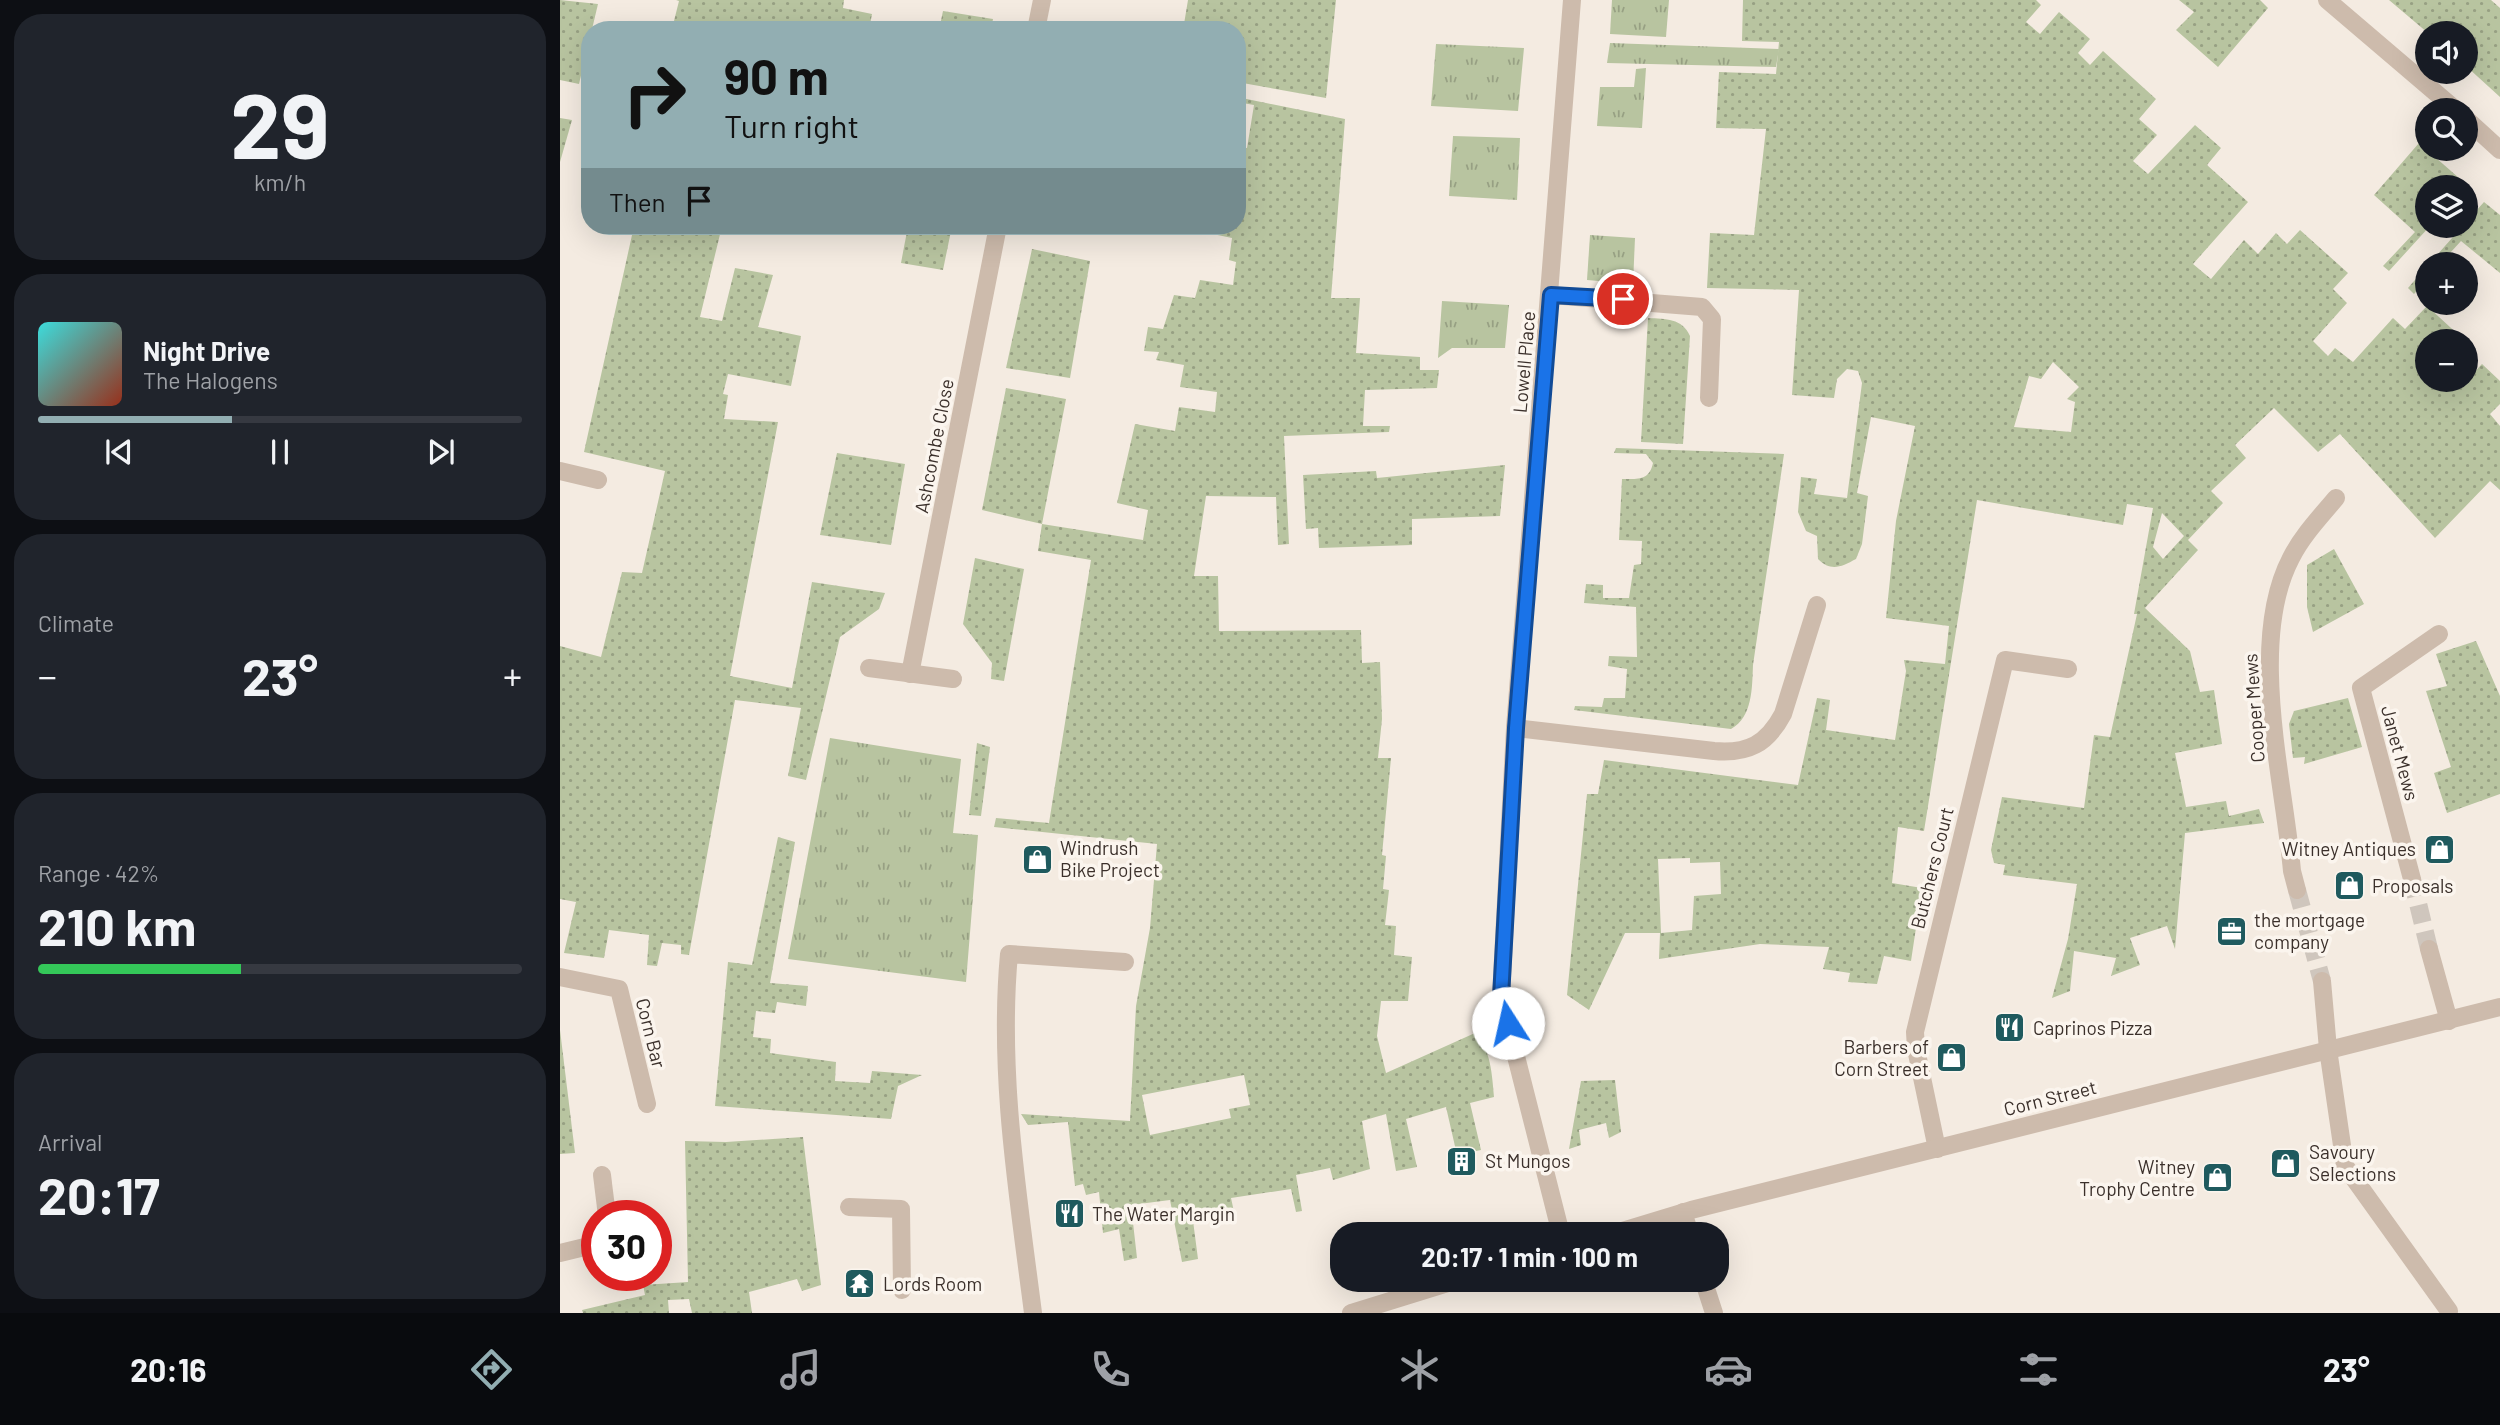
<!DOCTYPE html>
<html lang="en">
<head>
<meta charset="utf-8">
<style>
	:root { --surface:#171b24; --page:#20242c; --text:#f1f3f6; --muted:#9ea1a6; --line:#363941; --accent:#92aeb2 }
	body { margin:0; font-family:Barlow,sans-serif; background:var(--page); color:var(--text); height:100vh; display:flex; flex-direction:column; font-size:26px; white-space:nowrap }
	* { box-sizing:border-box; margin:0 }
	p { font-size:23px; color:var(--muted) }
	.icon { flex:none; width:38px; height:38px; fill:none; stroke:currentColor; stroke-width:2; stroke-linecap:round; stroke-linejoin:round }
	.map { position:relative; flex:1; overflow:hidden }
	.sheet { display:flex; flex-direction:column; gap:14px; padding:14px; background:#0d0f14; width:560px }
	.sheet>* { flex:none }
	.banner { position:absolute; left:21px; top:21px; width:665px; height:214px; border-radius:28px; box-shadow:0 7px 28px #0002; background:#92aeb2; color:#111; overflow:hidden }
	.fabs { position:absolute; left:1855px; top:21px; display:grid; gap:14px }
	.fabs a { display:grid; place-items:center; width:63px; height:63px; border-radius:50%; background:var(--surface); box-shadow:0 7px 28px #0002; font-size:35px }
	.speed { position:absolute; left:21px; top:1200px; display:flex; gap:14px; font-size:35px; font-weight:700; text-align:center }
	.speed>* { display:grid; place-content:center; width:91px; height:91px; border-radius:50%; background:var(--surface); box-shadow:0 7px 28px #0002; line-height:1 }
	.speed .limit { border:10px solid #d22; background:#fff; color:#111 }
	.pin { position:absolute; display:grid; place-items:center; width:60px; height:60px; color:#fff; margin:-30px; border:4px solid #fff; border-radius:50%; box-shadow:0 2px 7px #0007 }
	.me { position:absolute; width:77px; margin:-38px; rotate:350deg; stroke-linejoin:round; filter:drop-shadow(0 0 5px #0008) }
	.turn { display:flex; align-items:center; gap:24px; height:147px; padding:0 28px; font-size:32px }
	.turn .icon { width:91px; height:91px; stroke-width:2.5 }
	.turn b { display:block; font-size:49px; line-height:60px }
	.then { display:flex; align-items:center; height:66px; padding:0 28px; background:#0003; gap:14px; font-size:26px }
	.big { font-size:52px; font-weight:700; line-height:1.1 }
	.sheet .card { flex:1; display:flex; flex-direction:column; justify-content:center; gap:10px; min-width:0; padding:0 24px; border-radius:28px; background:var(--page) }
	.sheet .dial { align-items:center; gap:0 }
	.dial b { font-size:91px; line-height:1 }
	.song { display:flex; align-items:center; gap:21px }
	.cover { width:84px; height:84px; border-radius:10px; background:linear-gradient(135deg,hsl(180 70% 55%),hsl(10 70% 35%)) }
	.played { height:7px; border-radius:4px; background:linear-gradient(90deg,var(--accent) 40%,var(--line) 40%) }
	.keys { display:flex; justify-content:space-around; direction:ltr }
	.heat { display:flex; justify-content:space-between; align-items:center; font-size:38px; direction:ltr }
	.charge { height:10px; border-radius:5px; background:linear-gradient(90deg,#34c759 42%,var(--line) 0) }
	.trip { position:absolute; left:770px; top:1222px; width:399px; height:70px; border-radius:28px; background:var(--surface); box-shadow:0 7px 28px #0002; font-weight:700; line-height:70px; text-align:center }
	.menu { display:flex; height:112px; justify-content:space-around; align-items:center; background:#090b0e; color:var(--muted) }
	.menu .icon { width:49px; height:49px }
	.menu .active { color:var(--accent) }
	.menu b { font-size:32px; color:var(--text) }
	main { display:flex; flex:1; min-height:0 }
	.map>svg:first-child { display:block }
	.grass { fill:url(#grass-tufts) }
	.park { fill:url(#park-dots); fill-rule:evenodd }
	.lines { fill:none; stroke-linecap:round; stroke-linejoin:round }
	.minor-tunnel { stroke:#cfc6bd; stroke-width:18; stroke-dasharray:18 9; stroke-linecap:butt }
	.service { stroke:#cdbbac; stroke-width:18 }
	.minor { stroke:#cdbbac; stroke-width:18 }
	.tertiary { stroke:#cdbbac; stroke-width:18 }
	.route-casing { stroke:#114b97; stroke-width:18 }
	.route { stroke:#1a73e8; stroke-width:12 }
	.labels { text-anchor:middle; stroke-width:7; stroke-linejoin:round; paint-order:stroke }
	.street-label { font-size:19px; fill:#3b302b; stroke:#fbf5ee }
	.poi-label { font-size:19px; fill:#3b302b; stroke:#fbf5ee; text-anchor:start }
</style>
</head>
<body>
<main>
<section class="sheet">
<div class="card dial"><b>29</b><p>km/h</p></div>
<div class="card">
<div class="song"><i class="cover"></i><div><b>Night Drive</b><p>The Halogens</p></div></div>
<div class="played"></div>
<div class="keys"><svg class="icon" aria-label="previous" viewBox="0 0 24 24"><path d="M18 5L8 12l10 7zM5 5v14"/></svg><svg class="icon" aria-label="pause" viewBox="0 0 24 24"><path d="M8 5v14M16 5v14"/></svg><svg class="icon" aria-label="next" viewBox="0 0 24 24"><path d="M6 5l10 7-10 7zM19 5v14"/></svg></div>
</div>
<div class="card"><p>Climate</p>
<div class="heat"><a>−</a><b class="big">23°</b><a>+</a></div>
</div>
<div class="card"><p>Range · 42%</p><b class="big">210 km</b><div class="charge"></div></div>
<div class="card"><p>Arrival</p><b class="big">20:17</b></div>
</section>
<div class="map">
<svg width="1940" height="1313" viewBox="0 0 1940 1313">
	<defs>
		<pattern id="grass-tufts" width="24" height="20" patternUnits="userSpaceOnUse" patternTransform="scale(1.75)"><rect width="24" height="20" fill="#b8c4a0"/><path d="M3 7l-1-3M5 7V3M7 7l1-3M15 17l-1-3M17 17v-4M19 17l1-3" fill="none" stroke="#97a083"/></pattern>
		<pattern id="park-dots" width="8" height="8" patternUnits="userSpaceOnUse" patternTransform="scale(1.75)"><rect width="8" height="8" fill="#b8c4a0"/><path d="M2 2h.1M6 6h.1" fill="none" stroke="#97a083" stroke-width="1.8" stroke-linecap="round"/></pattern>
	</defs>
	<rect width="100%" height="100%" fill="#f4ebe1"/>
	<g class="grass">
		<path d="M1052,0h57l-3,37 -56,-3z"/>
		<path d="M1050,43l169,6 -3,18 -169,-4z"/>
		<path d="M876,44l88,4 -6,63 -87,-5z"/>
		<path d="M1086,68l-4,60 -45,-2 3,-39h34l2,-18z"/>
		<path d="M893,136l67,2 -3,62 -68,-4z"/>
		<path d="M1030,235l45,3 -2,46 -46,-4z"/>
		<path d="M882,301l67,4 -4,43h-53l-14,10z"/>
		<path d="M270,738l131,21 -8,74 25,2 -12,147 -178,-23z"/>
	</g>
	<g class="park">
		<path d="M0,0l38,4 -19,80 -19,-4z"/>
		<path d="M116,0h168l-1,8 29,6 -3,16h-187l1,-7 -9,-2 5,-20z"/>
		<path d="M628,0h148l-10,98 -89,-16v-52h-54z"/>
		<path d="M1183,0h293l5,5 -15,17 14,12 19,-22 31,27 -12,14 12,12 13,-14 53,48 -17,20 18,16 -24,26 15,13 47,-49 26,23 -14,17 41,37 -55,62 18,15 33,-39 14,14 18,-21 11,11 13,-14 48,43 -15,16 14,14 -34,38 15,15 7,-8 18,14 40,-44 12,11 22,-23 47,43 -8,9v-17h-39v39l39,1 16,-17 18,17v23l-10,10 10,12v64l-10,-9 -55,57 -95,-104 -22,18 -44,-44 -39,37 11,13 -35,33 12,12 -35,37 10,10 -53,58 45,43 10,41 14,-2 8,54 -47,9 11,54 40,-6 3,15 30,-7 5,14 -79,10 -10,116 -8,-23 -37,12 10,27 -29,11 5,-18 -42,-7 -4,40 -18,7 16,-59 9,-55 -74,-9 2,-10 -11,-2 -3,-13 11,-53 82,11 10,-73 16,2 27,-123h-3l19,-106 -26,-4 -4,21 -146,-25 -53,331 -26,-4 -6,56 30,5 -11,73 -27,-5 -7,28 -29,-2 2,-9 -27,-4 6,-22 -69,-3 -101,15 1,-26h-35l-36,77 -22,-15 20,-201h11l6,-34 194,25 19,-87 13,2 -4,30 69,10 11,-69 -2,-11 41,4 4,-38 -63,-8 10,-97 19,-95 -44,-9 -14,76 11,3 -6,48 -6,15c-15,8 -25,13 -38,0l-1,-23 -11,-5 -8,-19 3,-35 16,2 -3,15 33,4 15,-115 -4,-12 -11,-2 -10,10 -3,19 -42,-3 7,-105 -92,-2 3,-55 44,2 12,-106 -50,-1 3,-56 57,2 3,-32 -37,-1zM1493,362l26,25 -12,12 8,3 -4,30 -57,-5 15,-51 12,3zM1602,513l22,23 -21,23 -10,-12zM1130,858v5l30,-1 1,32 -27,2 -2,34 -31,3 -3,-74z"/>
		<path d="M1619,0h81l8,8 -50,59 -42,-37 18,-18z"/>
		<path d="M1829,0h102l9,8v89l-34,-31v-33h-38z"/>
		<path d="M383,11l50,8 -2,11h-52z"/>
		<path d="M677,97l108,22 -14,179h29l-4,55 64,4v13h19l-2,18 -72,2 -2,36h27l-1,6 -105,4 5,108 -11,1 -2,-48 -70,-1 -12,80h24l1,55 142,-1 1,33 18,-1 2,57 -4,39h13l-9,97 4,1 -3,33 6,1 -4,35 11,1 -2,29 18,2 -4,44h-27l-4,35 9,37 89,-40c16,16 17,42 19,64l-24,6 11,47 -24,5 -11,-48 -40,12 11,48 -21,4 -10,-57 -24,7 8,48 -37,11 -3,-12 -34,7 6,36 -6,1 -5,-23 -60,9 5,23 -24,4 -4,-14 -16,2 6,46 -16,3 -12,-62 -39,5 6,53 -13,3 -5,-32 -16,4 -4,-41 -13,3 -3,-11 -8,2 -7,-64 -40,3 -7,-11 109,7 6,-115 14,-78 7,-84 -163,-17 2,-9 53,5 42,-263 -53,-9 4,-27 -60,-14 24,-122 60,11 -24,125 101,16 5,-30 -31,-7 18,-79 40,7 4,-24 36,5 2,-20 -37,-5 4,-22 -28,-5 3,-8 -15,-1 4,-24 15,2 11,-34 21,3 5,-18 33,5 3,-23 -7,-2 3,-22 -29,-6 1,-6h33v-79l10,1 7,-43 -17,-3zM684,1075l6,30 -21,4 2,9 -81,17 -8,-40z"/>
		<path d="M0,118l12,2 -12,42z"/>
		<path d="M1859,143l48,42 -40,2 3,39 -41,45 -6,-5 32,-34 -41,-37z"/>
		<path d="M1924,202l16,13v58l-39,-32 -21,23h-11z"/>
		<path d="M74,226h88l-22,91 22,4 13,-53 38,7 -15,52 43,9 -10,50 -63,-12 -5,20 5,1 -4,24 54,3 -48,254 62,12 20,-106 73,11 -6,16 -39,28 -34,143 -18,-4 13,-68 -66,-8 -46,255 -8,-1v-9l-19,-2 -5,23 -10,-1 2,-30 -40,-5 -5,28 -40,-5 12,-51 -16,-3v-253l41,11 21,-85 20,1 23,-102 -81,-19z"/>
		<path d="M348,226h44l-9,44 -42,-7z"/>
		<path d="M472,249l58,12 -20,117 -64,-10z"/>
		<path d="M1867,266v13l-13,15 -6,-6z"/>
		<path d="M1088,318c18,1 34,0 42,18l-7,108 -42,-2z"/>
		<path d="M1056,448l168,6 -31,211c-1,22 0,52 -22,64l-157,-19 1,-4 27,1 2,-9h21l2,-29 -19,-3 1,-10 28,1 -1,-50 -52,-4 2,-19 17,1v13h26l5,-33 7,-1 1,-23 -23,-1 3,-61c16,0 27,2 31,-16l-7,-9 -32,-1z"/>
		<path d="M277,453l68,11 -14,81 -71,-10z"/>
		<path d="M945,465l-5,51 -88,3v26l-93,3 -1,-20 -12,1 -3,-54 73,-4 1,7z"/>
		<path d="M1774,549l30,55 -51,28 -6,-25v-42z"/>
		<path d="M415,558l49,11 -20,112 -13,-2 1,-16 -29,-39z"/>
		<path d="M1916,641l24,55v98l-53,19 -13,-40 17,-6 -25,-76 21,-5 -11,-32z"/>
		<path d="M1788,698l14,49 -58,17 1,-7 -12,1 -4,-34 5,-13z"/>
		<path d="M417,743l13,4 -9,69 -12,-1z"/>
		<path d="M218,837l17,5 -25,141 38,3 -2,20 -29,-4 -2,11 -19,-2 -3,26 18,2 -1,14 66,9 -1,19 35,2 2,-12 50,4 -24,11 -7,33 -176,-13 13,-144 24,3z"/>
		<path d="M0,1030l15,123 -15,1z"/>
		<path d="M1055,1080l6,52 -12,6 -3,-15 -27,7 2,15 -12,4 12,-68z"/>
		<path d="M243,1137l18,148 -19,6 -5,-12 -48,13 3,21h-60l-3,-14 -21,1 1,13h-86l-1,-3 63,-15 -2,-10 45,-3 -3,-141 41,1z"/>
	</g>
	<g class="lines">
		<g class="minor-tunnel">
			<path d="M1852,879l17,70"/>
			<path d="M1737,890l25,91"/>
		</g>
		<g class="service">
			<path d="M991,295l151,12 10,12 -3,79"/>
			<path d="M1768,1049l17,117 104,145"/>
			<path d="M289,1207l52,2 1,81"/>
			<path d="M473,1313c-15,-118 -35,-239 -24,-359l116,8"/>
		</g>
		<g class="minor">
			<path d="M1767,0l129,110"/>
			<path d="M476,30l6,-30"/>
			<path d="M1906,119l34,31"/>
			<path d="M0,471l38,9"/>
			<path d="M309,668l84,11"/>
			<path d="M350,674l88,-448"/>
			<path d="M955,728l199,23c34,3 53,-7 69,-37l34,-109"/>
			<path d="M1852,879l-51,-191 78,-54"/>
			<path d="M1737,890l-5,-19c-8,-91 -45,-229 -1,-313 11,-22 29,-41 45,-60"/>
			<path d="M1869,949l20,72"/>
			<path d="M0,977l59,12 28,115"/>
			<path d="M1762,981l6,68"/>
			<path d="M1377,1149l-21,-100 -1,-17 90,-372 63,9"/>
			<path d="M42,1175l5,41"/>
			<path d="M1123,1212l7,22"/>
			<path d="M1001,1234l-60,-237 14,-269 57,-728"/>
			<path d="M0,1253l37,-9"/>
			<path d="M1143,1279l11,34"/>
		</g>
		<g class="tertiary">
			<path d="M1052,1234l79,-24 809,-203"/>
			<path d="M791,1313l110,-34"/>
		</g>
	</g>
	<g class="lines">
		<defs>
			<path id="route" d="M948,1023l-7,-26 15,-269 35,-433 72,4"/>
		</defs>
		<use href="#route" class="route-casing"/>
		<use href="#route" class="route"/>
	</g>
	<defs>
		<symbol id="shop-square" viewBox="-11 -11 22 22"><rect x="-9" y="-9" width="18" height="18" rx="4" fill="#1f5a5e" stroke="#fbf5ee"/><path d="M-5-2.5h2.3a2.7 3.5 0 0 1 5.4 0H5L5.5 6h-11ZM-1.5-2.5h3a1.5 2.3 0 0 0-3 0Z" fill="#fff"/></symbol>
		<symbol id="office-square" viewBox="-11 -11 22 22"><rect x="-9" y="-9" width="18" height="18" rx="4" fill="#1f5a5e" stroke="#fbf5ee"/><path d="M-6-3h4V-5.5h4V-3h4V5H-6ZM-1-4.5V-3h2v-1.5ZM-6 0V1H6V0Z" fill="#fff"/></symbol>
		<symbol id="restaurant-square" viewBox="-11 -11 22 22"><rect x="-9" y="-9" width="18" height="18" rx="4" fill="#1f5a5e" stroke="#fbf5ee"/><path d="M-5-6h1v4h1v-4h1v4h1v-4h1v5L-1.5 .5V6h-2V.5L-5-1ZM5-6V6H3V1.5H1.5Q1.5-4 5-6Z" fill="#fff"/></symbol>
		<symbol id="building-square" viewBox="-11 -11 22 22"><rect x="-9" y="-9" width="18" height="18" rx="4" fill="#1f5a5e" stroke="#fbf5ee"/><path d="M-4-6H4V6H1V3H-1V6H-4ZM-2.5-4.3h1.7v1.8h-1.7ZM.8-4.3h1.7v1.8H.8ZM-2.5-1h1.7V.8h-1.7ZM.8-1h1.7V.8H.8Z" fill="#fff"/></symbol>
		<symbol id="temple-square" viewBox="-11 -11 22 22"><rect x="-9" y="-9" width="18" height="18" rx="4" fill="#1f5a5e" stroke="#fbf5ee"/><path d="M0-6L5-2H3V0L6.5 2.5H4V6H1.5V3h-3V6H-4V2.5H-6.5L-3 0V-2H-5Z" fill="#fff"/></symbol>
	</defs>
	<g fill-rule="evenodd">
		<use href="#shop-square" x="1862" y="832" width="35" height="35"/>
		<use href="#shop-square" x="460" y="842" width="35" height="35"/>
		<use href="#shop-square" x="1772" y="868" width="35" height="35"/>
		<use href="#office-square" x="1654" y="914" width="35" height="35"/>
		<use href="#restaurant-square" x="1432" y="1010" width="35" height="35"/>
		<use href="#shop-square" x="1374" y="1040" width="35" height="35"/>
		<use href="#building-square" x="884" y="1144" width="35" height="35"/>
		<use href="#shop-square" x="1708" y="1146" width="35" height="35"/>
		<use href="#shop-square" x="1640" y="1160" width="35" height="35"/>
		<use href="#restaurant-square" x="492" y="1196" width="35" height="35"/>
		<use href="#temple-square" x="282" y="1266" width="35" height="35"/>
	</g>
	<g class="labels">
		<g class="street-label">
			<text transform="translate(964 362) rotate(-85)" y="7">Lowell Place</text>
			<text transform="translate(374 446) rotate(-79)" y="7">Ashcombe Close</text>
			<text transform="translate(1694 708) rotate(-94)" y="7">Cooper Mews</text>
			<text transform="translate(1840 753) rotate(75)" y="7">Janet Mews</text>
			<text transform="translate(1372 868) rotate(-76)" y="7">Butchers Court</text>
			<text transform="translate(91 1033) rotate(76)" y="7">Corn Bar</text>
			<text transform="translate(1490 1098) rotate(-14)" y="7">Corn Street</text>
		</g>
		<g class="poi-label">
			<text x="500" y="855">Windrush<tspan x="500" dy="22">Bike Project</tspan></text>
			<text x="1856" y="856" text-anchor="end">Witney Antiques</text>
			<text x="1812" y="893">Proposals</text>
			<text x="1694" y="927">the mortgage<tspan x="1694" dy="22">company</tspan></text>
			<text x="1473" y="1035">Caprinos Pizza</text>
			<text x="1369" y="1054" text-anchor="end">Barbers of<tspan x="1369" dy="22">Corn Street</tspan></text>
			<text x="1749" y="1159">Savoury<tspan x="1749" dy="22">Selections</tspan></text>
			<text x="925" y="1168">St Mungos</text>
			<text x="1635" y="1174" text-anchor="end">Witney<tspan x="1635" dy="22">Trophy Centre</tspan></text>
			<text x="532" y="1221">The Water Margin</text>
			<text x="323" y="1291">Lords Room</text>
		</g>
	</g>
</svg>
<div class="fabs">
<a><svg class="icon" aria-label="sound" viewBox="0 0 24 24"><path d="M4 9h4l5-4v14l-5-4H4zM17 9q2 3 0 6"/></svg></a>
<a><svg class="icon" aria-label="search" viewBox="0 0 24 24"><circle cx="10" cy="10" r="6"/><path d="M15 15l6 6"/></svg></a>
<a><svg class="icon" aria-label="layers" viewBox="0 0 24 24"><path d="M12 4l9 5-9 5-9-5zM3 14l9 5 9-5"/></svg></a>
<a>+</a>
<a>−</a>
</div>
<div class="speed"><div class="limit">30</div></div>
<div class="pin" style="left:1063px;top:299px;background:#d93025"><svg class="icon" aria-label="arrive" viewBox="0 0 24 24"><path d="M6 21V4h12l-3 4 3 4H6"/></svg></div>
<svg class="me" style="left:948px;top:1023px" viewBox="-20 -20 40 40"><circle r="19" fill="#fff"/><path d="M0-13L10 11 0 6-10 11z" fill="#1a73e8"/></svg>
<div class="trip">20:17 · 1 min · 100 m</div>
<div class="banner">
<div class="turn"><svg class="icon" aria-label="right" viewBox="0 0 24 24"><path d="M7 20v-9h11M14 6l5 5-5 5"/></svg><div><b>90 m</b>Turn right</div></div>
<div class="then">Then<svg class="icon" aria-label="arrive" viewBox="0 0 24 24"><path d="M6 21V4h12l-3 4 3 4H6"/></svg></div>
</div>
</div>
</main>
<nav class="menu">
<b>20:16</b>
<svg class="icon active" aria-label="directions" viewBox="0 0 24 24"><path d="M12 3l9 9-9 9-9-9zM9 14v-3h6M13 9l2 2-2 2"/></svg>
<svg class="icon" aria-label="music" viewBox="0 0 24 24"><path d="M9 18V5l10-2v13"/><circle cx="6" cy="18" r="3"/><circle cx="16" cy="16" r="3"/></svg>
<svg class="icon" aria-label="phone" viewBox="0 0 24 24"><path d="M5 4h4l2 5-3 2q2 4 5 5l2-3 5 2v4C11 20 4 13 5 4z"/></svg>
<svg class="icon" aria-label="climate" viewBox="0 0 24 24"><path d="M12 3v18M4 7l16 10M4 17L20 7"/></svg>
<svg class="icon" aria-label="car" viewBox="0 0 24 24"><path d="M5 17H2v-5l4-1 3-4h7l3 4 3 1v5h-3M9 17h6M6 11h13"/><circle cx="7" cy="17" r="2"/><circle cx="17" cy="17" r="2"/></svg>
<svg class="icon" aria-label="filters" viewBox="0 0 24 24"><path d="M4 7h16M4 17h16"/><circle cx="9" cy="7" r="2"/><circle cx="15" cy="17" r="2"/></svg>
<b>23°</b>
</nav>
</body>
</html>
